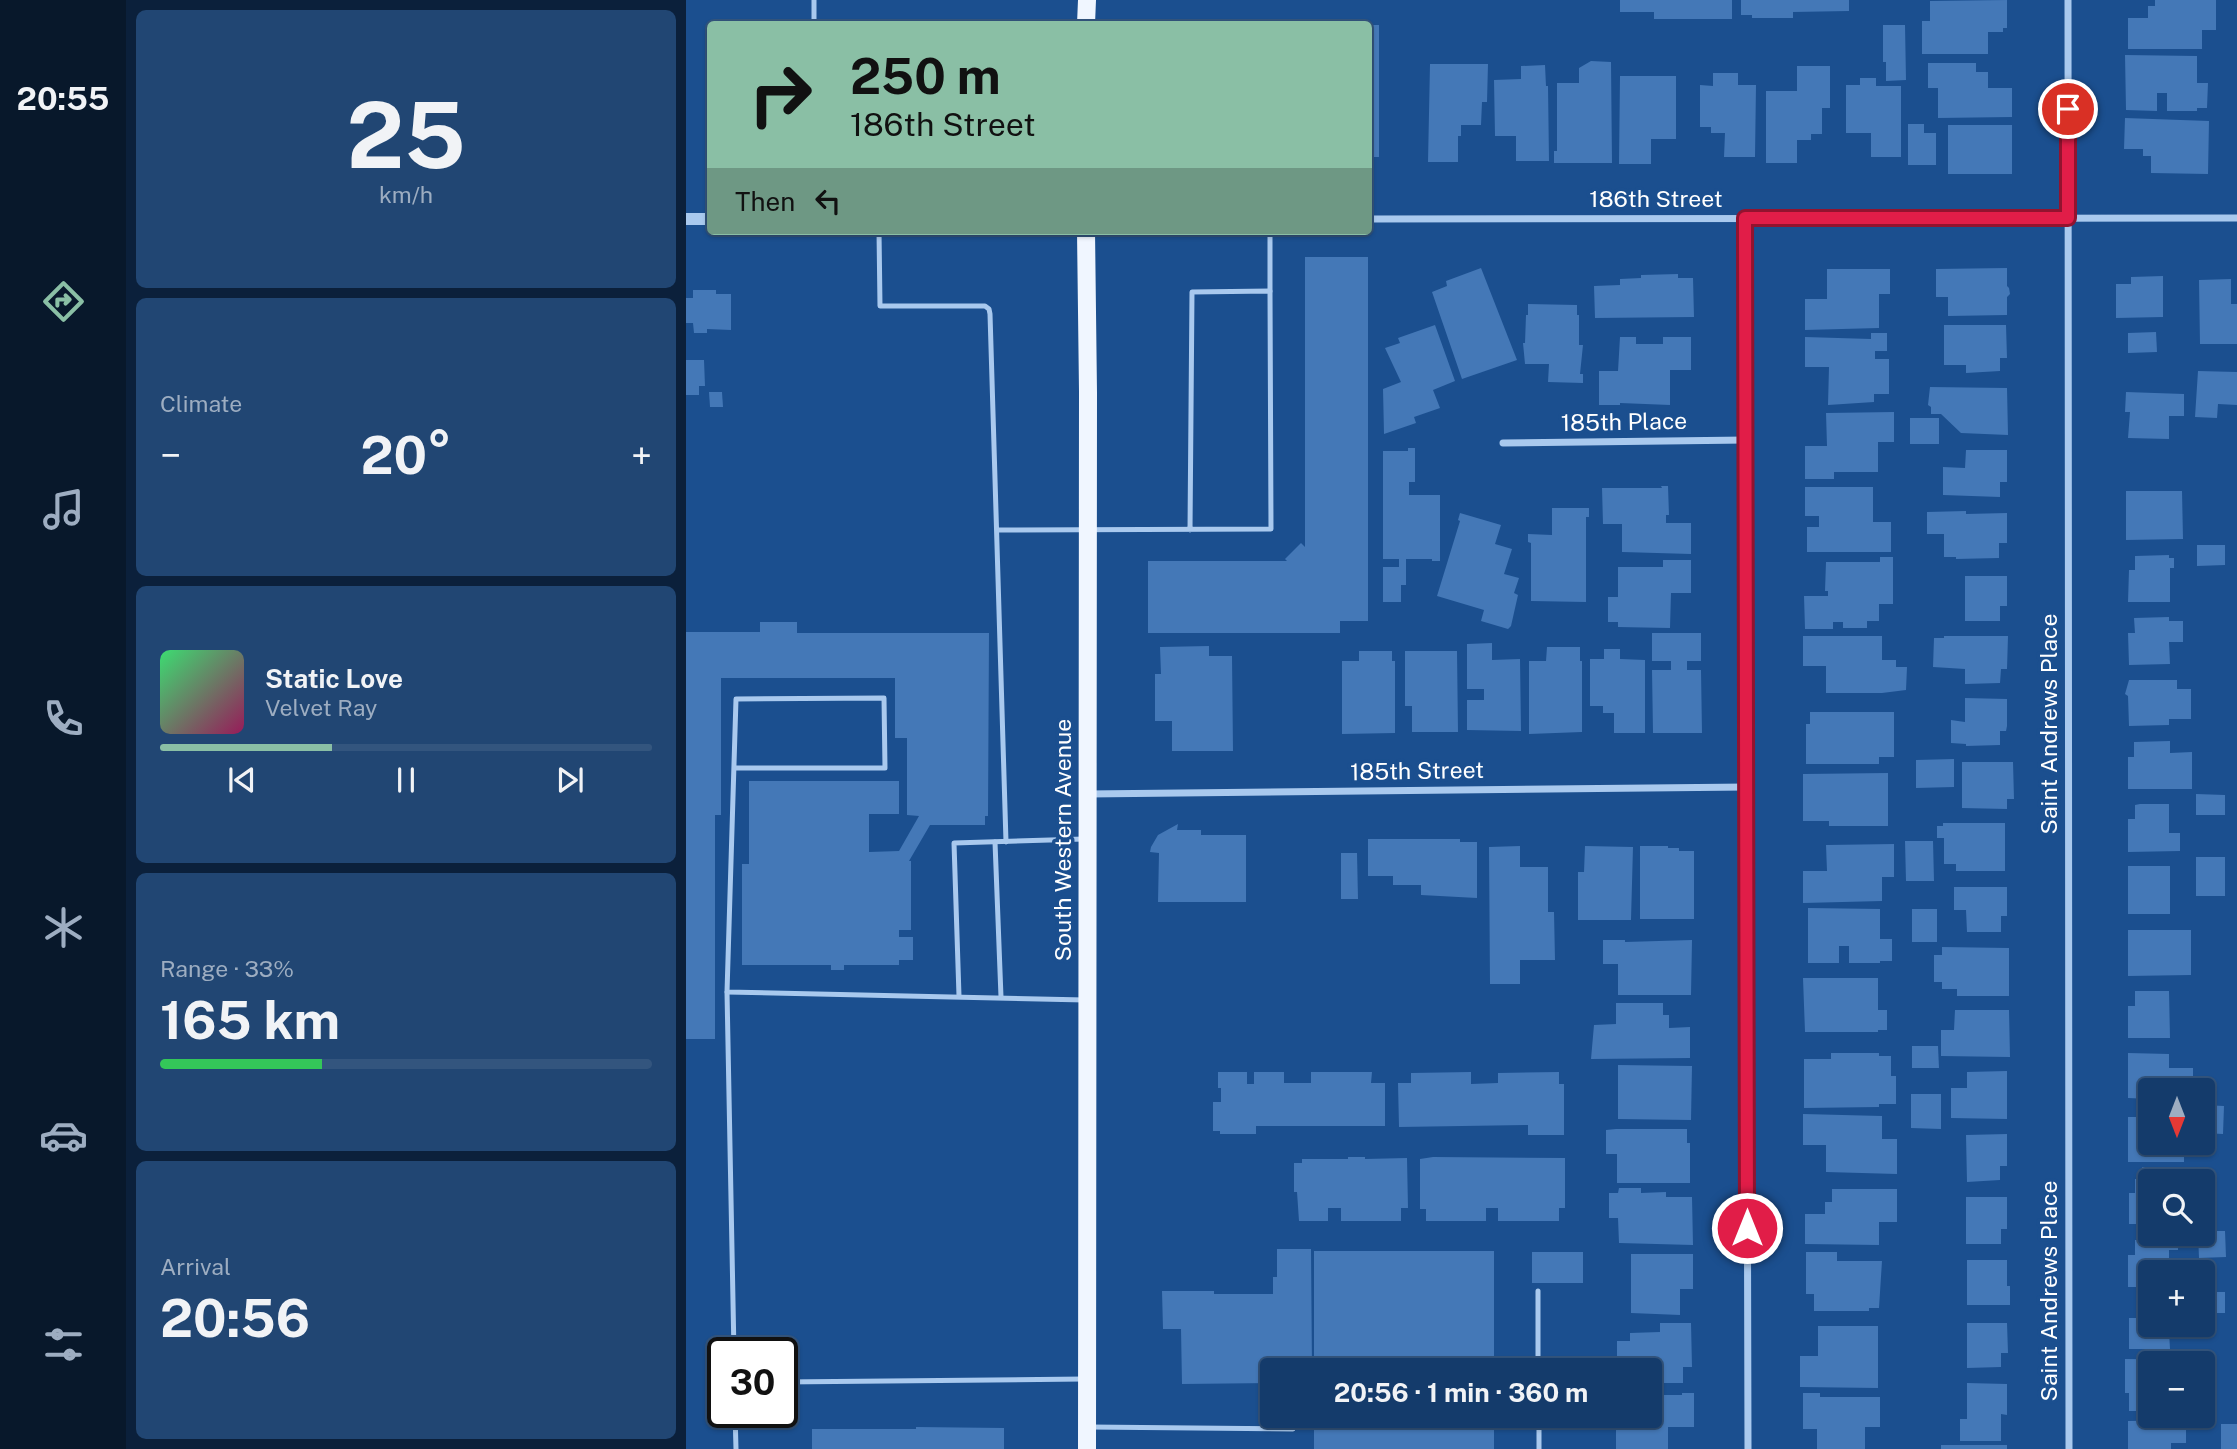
<!DOCTYPE html>
<html lang="en">
<head>
<meta charset="utf-8">
<style>
	:root { --surface:#143b6b; --page:#214673; --text:#f1f3f6; --muted:#9dadc1; --line:#33557e; --accent:#8abfa5 }
	body { margin:0; font-family:"Public Sans",sans-serif; background:var(--page); color:var(--text); height:100vh; display:flex; flex-direction:column; font-size:26px; white-space:nowrap }
	* { box-sizing:border-box; margin:0 }
	p { font-size:23px; color:var(--muted) }
	.icon { flex:none; width:38px; height:38px; fill:none; stroke:currentColor; stroke-width:2; stroke-linecap:round; stroke-linejoin:round }
	.map { position:relative; flex:1; overflow:hidden }
	.panel { display:flex; flex-direction:column; gap:10px; padding:10px; background:#0b203b; width:560px }
	.panel>* { flex:none }
	.top-card { position:absolute; left:21px; top:21px; width:665px; height:214px; border-radius:7px; box-shadow:0 2px 5px #0004,0 0 0 2px var(--line); background:#8abfa5; color:#111; overflow:hidden }
	.needle { width:46px; rotate:180deg }
	.buttons { position:absolute; left:1452px; top:1078px; display:grid; gap:14px }
	.buttons a { display:grid; place-items:center; width:77px; height:77px; border-radius:7px; background:var(--surface); box-shadow:0 2px 5px #0004,0 0 0 2px var(--line); font-size:35px }
	.speed { position:absolute; left:21px; top:1337px; display:flex; gap:14px; font-size:35px; font-weight:700; text-align:center }
	.speed>* { display:grid; place-content:center; width:91px; height:91px; border-radius:50%; background:var(--surface); box-shadow:0 2px 5px #0004,0 0 0 2px var(--line); line-height:1 }
	.speed .limit { border:4px solid #111; border-radius:10px; background:#fff; color:#111 }
	.pin { position:absolute; display:grid; place-items:center; width:60px; height:60px; color:#fff; margin:-30px; border:4px solid #fff; border-radius:50%; box-shadow:0 2px 7px #0007 }
	.me { position:absolute; width:77px; margin:-38px; rotate:0deg; stroke-linejoin:round; filter:drop-shadow(0 0 5px #0008) }
	.turn { display:flex; align-items:center; gap:24px; height:147px; padding:0 28px; font-size:32px }
	.turn .icon { width:91px; height:91px; stroke-width:2.5 }
	.turn b { display:block; font-size:49px; line-height:60px }
	.then { display:flex; align-items:center; height:66px; padding:0 28px; background:#0003; gap:14px; font-size:26px }
	.big { font-size:52px; font-weight:700; line-height:1.1 }
	.panel .widget { flex:1; display:flex; flex-direction:column; justify-content:center; gap:10px; min-width:0; padding:0 24px; border-radius:10px; background:var(--page) }
	.panel .dial { align-items:center; gap:0 }
	.dial b { font-size:91px; line-height:1 }
	.song { display:flex; align-items:center; gap:21px }
	.cover { width:84px; height:84px; border-radius:10px; background:linear-gradient(135deg,hsl(140 70% 55%),hsl(330 70% 35%)) }
	.played { height:7px; border-radius:4px; background:linear-gradient(90deg,var(--accent) 35%,var(--line) 35%) }
	.keys { display:flex; justify-content:space-around; direction:ltr }
	.heat { display:flex; justify-content:space-between; align-items:center; font-size:38px; direction:ltr }
	.charge { height:10px; border-radius:5px; background:linear-gradient(90deg,#34c759 33%,var(--line) 0) }
	.trip { position:absolute; left:574px; top:1358px; width:402px; height:70px; border-radius:7px; background:var(--surface); box-shadow:0 2px 5px #0004,0 0 0 2px var(--line); font-weight:700; line-height:70px; text-align:center }
	main { display:flex; flex:1; min-height:0 }
	.tabs { display:flex; flex-direction:column; width:126px; justify-content:space-around; align-items:center; background:#08182b; color:var(--muted) }
	.tabs .icon { width:49px; height:49px }
	.tabs .on { color:var(--accent) }
	.tabs b { font-size:32px; color:var(--text) }
	.map>svg:first-child { display:block }
	.building { fill:#4478b7 }
	.lines { fill:none; stroke-linecap:round; stroke-linejoin:round }
	.service { stroke:#a9c9ee; stroke-width:5 }
	.minor { stroke:#a9c9ee; stroke-width:7 }
	.tertiary { stroke:#a9c9ee; stroke-width:12 }
	.primary { stroke:#f0f6ff; stroke-width:18 }
	.route-casing { stroke:#92132f; stroke-width:18 }
	.route { stroke:#e11d48; stroke-width:12 }
	.labels { text-anchor:middle; stroke-width:7; stroke-linejoin:round; paint-order:stroke }
	.street-label { font-size:23px; fill:#fff; stroke:#1b4f8f }
</style>
</head>
<body>
<main>
<nav class="tabs">
<b>20:55</b>
<svg class="icon on" aria-label="directions" viewBox="0 0 24 24"><path d="M12 3l9 9-9 9-9-9zM9 14v-3h6M13 9l2 2-2 2"/></svg>
<svg class="icon" aria-label="music" viewBox="0 0 24 24"><path d="M9 18V5l10-2v13"/><circle cx="6" cy="18" r="3"/><circle cx="16" cy="16" r="3"/></svg>
<svg class="icon" aria-label="phone" viewBox="0 0 24 24"><path d="M5 4h4l2 5-3 2q2 4 5 5l2-3 5 2v4C11 20 4 13 5 4z"/></svg>
<svg class="icon" aria-label="climate" viewBox="0 0 24 24"><path d="M12 3v18M4 7l16 10M4 17L20 7"/></svg>
<svg class="icon" aria-label="car" viewBox="0 0 24 24"><path d="M5 17H2v-5l4-1 3-4h7l3 4 3 1v5h-3M9 17h6M6 11h13"/><circle cx="7" cy="17" r="2"/><circle cx="17" cy="17" r="2"/></svg>
<svg class="icon" aria-label="filters" viewBox="0 0 24 24"><path d="M4 7h16M4 17h16"/><circle cx="9" cy="7" r="2"/><circle cx="15" cy="17" r="2"/></svg>
</nav>
<section class="panel">
<div class="widget dial"><b>25</b><p>km/h</p></div>
<div class="widget"><p>Climate</p>
<div class="heat"><a>−</a><b class="big">20°</b><a>+</a></div>
</div>
<div class="widget">
<div class="song"><i class="cover"></i><div><b>Static Love</b><p>Velvet Ray</p></div></div>
<div class="played"></div>
<div class="keys"><svg class="icon" aria-label="previous" viewBox="0 0 24 24"><path d="M18 5L8 12l10 7zM5 5v14"/></svg><svg class="icon" aria-label="pause" viewBox="0 0 24 24"><path d="M8 5v14M16 5v14"/></svg><svg class="icon" aria-label="next" viewBox="0 0 24 24"><path d="M6 5l10 7-10 7zM19 5v14"/></svg></div>
</div>
<div class="widget"><p>Range · 33%</p><b class="big">165 km</b><div class="charge"></div></div>
<div class="widget"><p>Arrival</p><b class="big">20:56</b></div>
</section>
<div class="map">
<svg width="1551" height="1449" viewBox="0 0 1551 1449">
	<rect width="100%" height="100%" fill="#1b4f8f"/>
	<g class="building">
		<path d="M934,0h112v19h-78v-7h-34z"/>
		<path d="M1055,0h108v11l-56,1v6h-41v-3h-11z"/>
		<path d="M1321,0v28h-4v4h-15v22h-66v-33h8v-20z"/>
		<path d="M1469,0h61v30h-14v19h-74v-31h20v-12h7z"/>
		<path d="M682,25h11v132h-6v13h-5z"/>
		<path d="M1197,25h22l1,55 -20,1v-19h-3z"/>
		<path d="M1439,55l72,1v27h11l-1,25h-10v3h-30v-18h-10v18l-31,-1z"/>
		<path d="M905,61l20,1 1,101h-58v-12h3v-68h22v-15z"/>
		<path d="M1242,63h48v9h12v16h24v29l-74,1v-30h-10z"/>
		<path d="M744,64h58l-1,38h-5l-1,23h-20v11h-3v26h-30z"/>
		<path d="M859,65l1,21h2l1,75h-33v-25h-21l-1,-56 27,-1v-13z"/>
		<path d="M1111,66h33v42h-8v26h-11v6h-14v23h-31v-72h31z"/>
		<path d="M1027,73h25v12h18l-1,72h-31l1,-24h-14v-6h-11v-42l13,1z"/>
		<path d="M934,76h56v63h-25v25h-32z"/>
		<path d="M1174,78h16v8h25v71h-30v-24h-25v-48h14z"/>
		<path d="M1439,118l84,3 -1,53 -57,-1v-17h-8v-7h-19z"/>
		<path d="M1222,124h16v9h12v32h-28z"/>
		<rect x="1262" y="125" width="64" height="49"/>
		<path d="M619,257h63v364h-28v12h-192v-72h139l-2,-2 16,-16 4,4z"/>
		<path d="M795,268l36,92 -55,19 -30,-87 15,-6 -1,-5z"/>
		<path d="M1321,268v18l2,2 1,6 -3,3v18l-59,1v-19h-12v-28z"/>
		<path d="M1141,269h63v25h-11v34l-74,2v-31h22z"/>
		<path d="M992,274v4h15l1,39 -99,1 -1,-32 26,-1v-6l21,-1v-3z"/>
		<path d="M1477,276v41l-47,1v-34h15v-7z"/>
		<path d="M1545,279v25h6v40h-37l-1,-64z"/>
		<path d="M7,290h23v4h15v36l-24,-1v4h-13l-1,-10h-7v-25h7z"/>
		<path d="M842,304l49,1v10h2v30h4l-3,29h3v9l-35,-1 1,-18h-24l-2,-21h2l1,-28h2z"/>
		<path d="M749,325l20,56 -22,9 7,18 -26,9 2,6 -32,11 -1,-45 18,-7 -16,-34 15,-5 -2,-5z"/>
		<path d="M1258,325h62l1,33h-7v13l-34,2v-8h-22z"/>
		<path d="M1470,332l1,20 -29,1v-20z"/>
		<path d="M1185,333h16v18h-12v8h14v35h-15v8l-46,3 1,-38h-24v-30l66,2z"/>
		<path d="M934,337h16v7h27v-7h28v33h-21v35l-50,-2v2h-21v-34h19z"/>
		<path d="M0,360h18l1,26h-6v9h-13z"/>
		<path d="M1512,371l39,1v33l-19,-1 -1,14 -22,-1z"/>
		<path d="M1244,387l77,1 1,47 -47,-2 -20,-19h-10v-7l-3,-2z"/>
		<path d="M23,392h13l1,15h-13z"/>
		<path d="M1440,392l58,2v22h-15v23l-41,-1 2,-26h-5z"/>
		<path d="M1208,412v30h-16v30h-44v7h-29v-33h22l-1,-33z"/>
		<rect x="1224" y="418" width="29" height="26"/>
		<path d="M722,448h7v34h-6v13h31v66h-8v-2h-26v26h-5v17h-18v-35h16v-8h-16v-108h25z"/>
		<path d="M1280,450h41v32h-7v15l-57,-2v-28l22,1z"/>
		<path d="M975,486h7l1,29h-3v8h25v31l-69,-2v-28h-19l-1,-36h60z"/>
		<path d="M1119,487h68v35h18v30h-84v-25h12v-11h-14z"/>
		<path d="M1440,491h56l1,48 -57,1z"/>
		<path d="M866,508h37v9h-3v85l-55,-1v-58l-3,-1v-8l24,1z"/>
		<path d="M1280,511v3l41,-1v30h-8v15l-43,1v-2h-12v-23h-17v-22z"/>
		<path d="M774,513l41,12 -6,19 17,5 -8,25 15,4 -5,15 4,2 -7,31 -3,3 -27,-8 3,-11 -47,-14 23,-75 -2,-1z"/>
		<path d="M1511,545h28v20l-28,1z"/>
		<path d="M1483,555v3h5v10h-4v34h-42l1,-32h6v-14z"/>
		<path d="M1194,557h13v47h-14v17h-12v7h-24v-6h-10v7h-28l-1,-33h24v-5h-3l1,-29h54z"/>
		<path d="M977,560h28v33h-20l-1,35 -52,-1v-5h-10v-25h10v-30h45z"/>
		<path d="M1279,576h42v30h-7v15h-35z"/>
		<path d="M1483,617v4h14v21h-14l1,22 -41,1 -1,-32h7l-1,-15z"/>
		<path d="M74,622h37v11h192l-1,183h-3v9h-55l-21,36h2v69h-12v7h14v23h-14v5h-55v5h-13v-5h-89v-101h7v-83h150v33h-30v38l30,-1 20,-35 -12,-1v-77h-12v-60h-174v137h-6v224h-29v-407h74z"/>
		<path d="M966,633h49v28h-14v9h14l1,63h-49l-1,-63h19v-9h-19z"/>
		<path d="M1117,636h79v24h14v7h11l-1,23 -24,3h-56v-27h-23z"/>
		<path d="M1258,636h64l-1,33h-6l-1,14 -35,1v-15l-32,-2 1,-29h10z"/>
		<path d="M806,643v17l28,-1 1,72 -54,-1v-30h17v-11h-17v-45z"/>
		<path d="M523,646v10h23l1,95h-61v-30h-17v-47h6l-1,-27z"/>
		<path d="M861,647h33v14h2v71l-53,2v-73h17z"/>
		<path d="M918,649h16v10l25,1v73h-31v-20h-11v-7h-13v-47h14z"/>
		<path d="M673,651h33v10h3v72l-53,1v-73h17z"/>
		<path d="M719,651h52l1,81h-46v-26h-7z"/>
		<path d="M1443,680h48v9h14v30h-22v6l-40,1 -1,-30 -3,-2z"/>
		<path d="M1279,698l42,1v27l-1,5h-6v14l-34,1v-2l-15,-1v-23l14,2z"/>
		<path d="M1124,712h84v45h-15v7h-73v-40h4z"/>
		<path d="M1484,741v12l22,-1v37h-64v-32h6v-15z"/>
		<path d="M1268,759v28l-38,1v-28z"/>
		<path d="M1276,762h51l1,37h-7v10l-45,-1z"/>
		<path d="M1202,773v53h-59v-5h-26v-47z"/>
		<path d="M1510,794l29,1v20h-29z"/>
		<path d="M1454,804h29v29h11v18l-52,1v-33h7v-14z"/>
		<path d="M1257,823h62v48h-49v-7h-12v-26h-7v-12h6z"/>
		<path d="M492,824l-1,6h24v5h45v67h-88l1,-49 -9,-1 1,-5 7,-12z"/>
		<path d="M682,839h92v3h17v56l-56,-3v-10h-28v-9h-25z"/>
		<path d="M1219,841h28l1,40h-28z"/>
		<path d="M1208,844v33h-12v24l-79,2v-32h24l-1,-26z"/>
		<path d="M834,846v21h28v45h6l1,48h-35v24h-30l-1,-137z"/>
		<path d="M899,846l48,1 -2,73h-53v-48h6z"/>
		<path d="M954,846h28v2h11v3h15v68h-54z"/>
		<path d="M655,853h16l1,46h-17z"/>
		<rect x="1510" y="857" width="29" height="39"/>
		<rect x="1442" y="866" width="42" height="48"/>
		<path d="M1268,887h53v29h-6v16h-34l-1,-22h-12z"/>
		<path d="M1122,908l72,1v30h12v22h-12v2h-31v-17h-10v17h-31z"/>
		<rect x="1226" y="909" width="25" height="33"/>
		<path d="M1442,930h63v45l-63,1z"/>
		<path d="M917,940h22v2l67,-2 -1,55h-73v-31h-15z"/>
		<path d="M1256,947l67,1v48h-52v-7h-15v-7h-8v-27h8z"/>
		<path d="M1117,978h75v32h9v20h-9v2h-73z"/>
		<path d="M1449,991h34l1,47h-42v-32h7z"/>
		<path d="M930,1003h47v12h6v13l21,-1v31l-99,1 3,-34 22,-1z"/>
		<path d="M1269,1010h54l1,47 -69,-1v-26h13z"/>
		<path d="M1226,1046h26l1,22h-27z"/>
		<path d="M1145,1053h48v3h12v20h5v28h-17v3l-75,1v-49h27z"/>
		<path d="M1442,1053l41,1v14h24v22h-42v9l-23,-1z"/>
		<path d="M932,1065l74,1 -1,54 -73,-1z"/>
		<path d="M1321,1071v48l-56,-1v-30h16v-16z"/>
		<path d="M532,1072h29v12h7v-12h30v11h27v-11h61l-1,11h14v43h-129v8h-36v-3h-7v-29h8v-14h-3z"/>
		<path d="M785,1072v12l27,-1v-10l61,-1v12h5v51h-36v-10l-129,2 -1,-44h13v-10z"/>
		<path d="M1225,1094h30v35l-30,-1z"/>
		<path d="M1517,1105l21,1 -1,28 -20,-1z"/>
		<path d="M1117,1114l79,2v23h15v35l-71,-2v-27h-23z"/>
		<path d="M1442,1117h23v26h33v19h-56z"/>
		<path d="M930,1129h71v14h3v40h-73v-29h-11v-24z"/>
		<path d="M1321,1134v32h-7v14l-33,2 -1,-47z"/>
		<path d="M662,1157h17v2l42,-1 1,50h-7v13h-60v-13h-13v13h-29l-2,-29h-3v-29h8v-4h46z"/>
		<path d="M747,1157l132,1v50h-6v13h-61v-13h-12v13h-60v-12h-6v-50z"/>
		<path d="M1456,1167h26l1,14h-18v43h-22v-31h6v-14h7z"/>
		<path d="M933,1188h22v5l25,-1v5h26l1,48 -74,-2 -1,-25h-9v-25h9z"/>
		<path d="M1146,1189h65v33h-18v23l-74,-1v-30h20v-12h7z"/>
		<path d="M1280,1197h41v32h-6v15h-35z"/>
		<path d="M1517,1231h22l1,26 -27,1 -1,-24h5z"/>
		<path d="M1449,1240h43v10h-9v22h-18v15h-23v-32h7z"/>
		<path d="M591,1249h34l1,121h-40v13l-90,1 -1,-55h-18l-1,-38h52v3h59v-17h4z"/>
		<rect x="628" y="1251" width="180" height="119"/>
		<rect x="846" y="1252" width="51" height="31"/>
		<path d="M1120,1252h31v9h45l-3,47h-10v3h-55v-17h-8z"/>
		<path d="M945,1254h62v35h-13v26l-49,-2z"/>
		<path d="M1281,1260h40v26h3v19h-43z"/>
		<rect x="1517" y="1292" width="22" height="21"/>
		<path d="M1455,1302h10v23h28v6h-10l1,18h-41v-31h8v-14z"/>
		<path d="M974,1323h31l1,44h-9v16h-33v-13l-33,-1v-28h13v-8l30,-1z"/>
		<path d="M1281,1323h40l1,30h-7v14l-34,1z"/>
		<path d="M1132,1326h60v62l-78,-1v-31h18z"/>
		<path d="M1439,1359l87,1 -2,51h-7v-48h-52v48h-22v-18h-4z"/>
		<path d="M1281,1383l40,1v31l-6,-1v27h-41v-22h7z"/>
		<path d="M996,1393h12v34h-26v22h-52v-33h34v-21h32z"/>
		<path d="M1117,1393h17v4h60v30h-15v22h-48v-20h-14z"/>
		<rect x="628" y="1416" width="180" height="33"/>
		<path d="M1500,1420v23h-15v6h-43v-28z"/>
		<rect x="1535" y="1424" width="16" height="25"/>
		<path d="M230,1427l88,1v21h-192v-20h104z"/>
		<rect x="1255" y="1445" width="66" height="4"/>
	</g>
	<g class="lines">
		<g class="service">
			<path d="M128,0v24"/>
			<path d="M193,231l1,75h105l4,3 1,5 16,528"/>
			<path d="M584,231v60"/>
			<path d="M312,530c91,0 182,0 273,-1l-1,-238 -78,1 -2,238"/>
			<path d="M48,768h151l-1,-70 -148,1 -9,293 358,8"/>
			<path d="M309,842l6,155"/>
			<path d="M41,992l7,361"/>
			<path d="M273,996l-5,-153 130,-4"/>
			<path d="M852,1291v79"/>
			<path d="M96,1382l302,-3"/>
			<path d="M49,1412l1,37"/>
			<path d="M853,1416v33"/>
			<path d="M404,1427l203,2"/>
		</g>
		<g class="minor">
			<path d="M1382,0l1,1449"/>
			<path d="M1059,218l3,1231"/>
			<path d="M682,219l869,-1"/>
			<path d="M817,443l243,-3"/>
			<path d="M402,794l659,-7"/>
		</g>
		<path class="tertiary" d="M0,219h24"/>
		<g class="primary">
			<path d="M400,24l1,-24"/>
			<path d="M400,231l2,161 -1,1057"/>
		</g>
	</g>
	<g class="lines">
		<defs>
			<path id="route" d="M1061,1228l-2,-1010h323v-109"/>
		</defs>
		<use href="#route" class="route-casing"/>
		<use href="#route" class="route"/>
	</g>
	<g class="labels">
		<g class="street-label">
			<text x="970" y="207">186th Street</text>
			<text transform="translate(938 422) rotate(-1)" y="8">185th Place</text>
			<text transform="translate(1363 724) rotate(-90)" y="8">Saint Andrews Place</text>
			<text transform="translate(731 771) rotate(-1)" y="8">185th Street</text>
			<text transform="translate(377 840) rotate(-90)" y="8">South Western Avenue</text>
			<text transform="translate(1363 1291) rotate(-90)" y="8">Saint Andrews Place</text>
		</g>
	</g>
</svg>
<div class="buttons">
<a><svg class="needle" viewBox="-14 -14 28 28"><path d="M0-13l5 13h-10z" fill="#e53935"/><path d="M0 13l5-13h-10z" fill="#9dadc1"/></svg></a>
<a><svg class="icon" aria-label="search" viewBox="0 0 24 24"><circle cx="10" cy="10" r="6"/><path d="M15 15l6 6"/></svg></a>
<a>+</a>
<a>−</a>
</div>
<div class="speed"><div class="limit">30</div></div>
<div class="pin" style="left:1382px;top:109px;background:#d93025"><svg class="icon" aria-label="arrive" viewBox="0 0 24 24"><path d="M6 21V4h12l-3 4 3 4H6"/></svg></div>
<svg class="me" style="left:1061px;top:1228px" viewBox="-20 -20 40 40"><circle r="17" fill="#e11d48" stroke="#fff" stroke-width="3"/><path d="M0-11L8 9 0 5-8 9z" fill="#fff"/></svg>
<div class="trip">20:56 · 1 min · 360 m</div>
<div class="top-card">
<div class="turn"><svg class="icon" aria-label="right" viewBox="0 0 24 24"><path d="M7 20v-9h11M14 6l5 5-5 5"/></svg><div><b>250 m</b>186th Street</div></div>
<div class="then">Then<svg class="icon" aria-label="left" viewBox="0 0 24 24"><path d="M17 20v-9H6M10 6l-5 5 5 5"/></svg></div>
</div>
</div>
</main>
</body>
</html>
